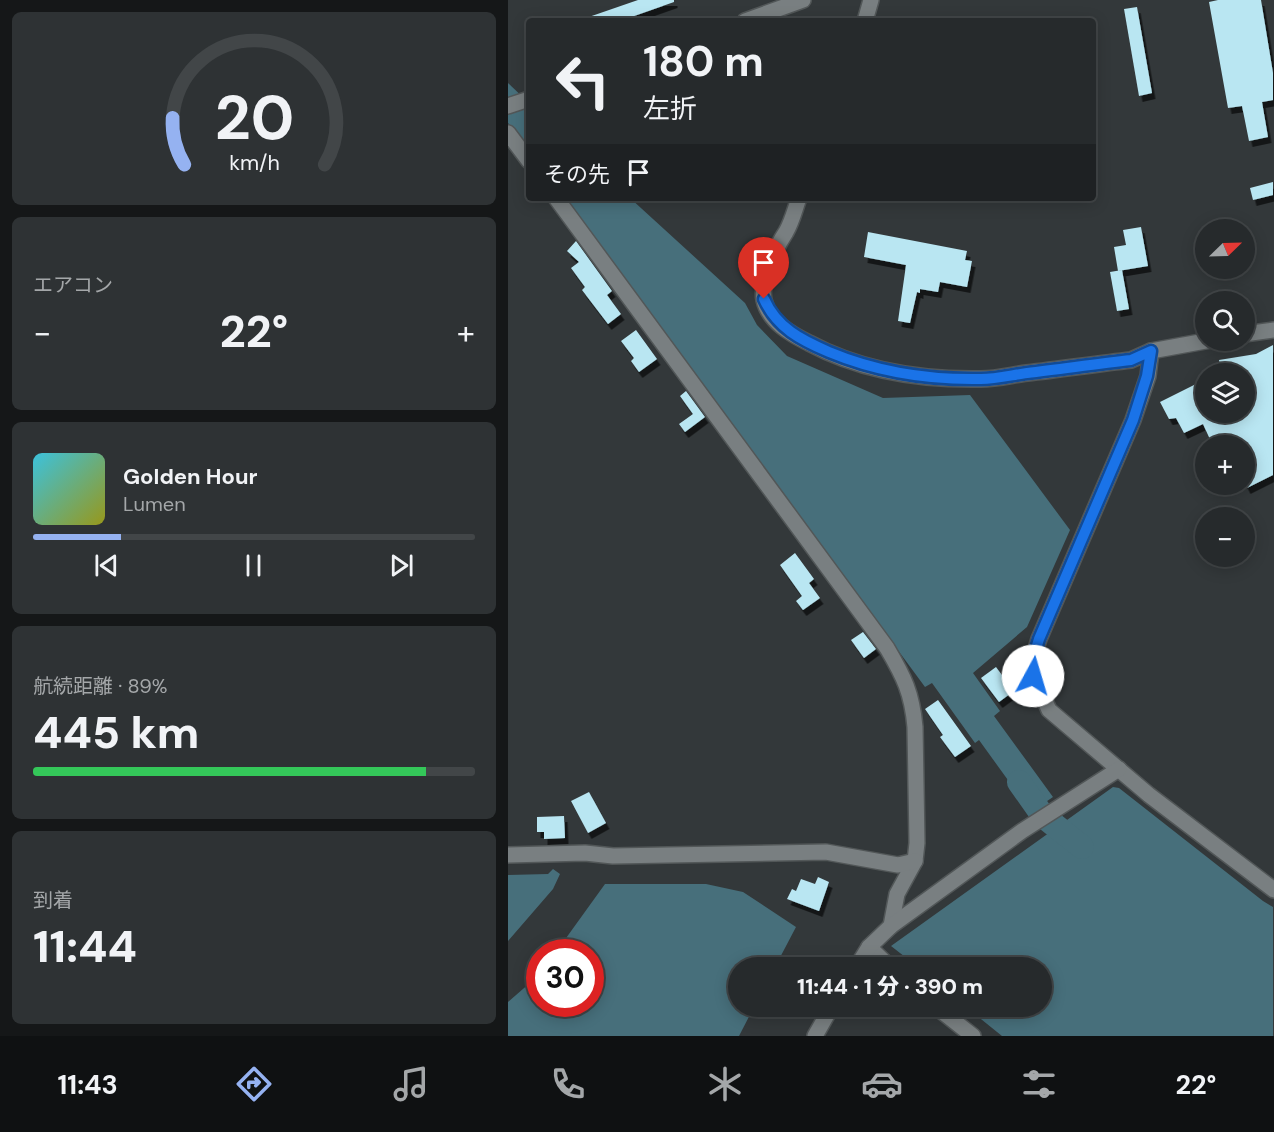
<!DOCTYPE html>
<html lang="ja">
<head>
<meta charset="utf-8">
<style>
	:root { --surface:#262a2c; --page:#2e3234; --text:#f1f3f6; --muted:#a4a7a9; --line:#424648; --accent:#95b2f1 }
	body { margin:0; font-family:"DM Sans","Noto Sans JP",sans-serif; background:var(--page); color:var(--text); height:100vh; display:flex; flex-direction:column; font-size:22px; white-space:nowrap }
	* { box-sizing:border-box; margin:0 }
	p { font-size:20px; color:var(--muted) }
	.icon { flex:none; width:33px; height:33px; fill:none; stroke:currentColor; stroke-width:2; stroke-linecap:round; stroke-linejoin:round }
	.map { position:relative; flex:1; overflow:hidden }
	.panel { display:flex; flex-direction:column; gap:12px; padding:12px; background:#151718; width:508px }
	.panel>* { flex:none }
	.banner { position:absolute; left:18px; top:18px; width:570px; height:183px; border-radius:6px; box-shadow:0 3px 15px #0003,0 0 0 2px var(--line); background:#262a2c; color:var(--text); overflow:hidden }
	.needle { width:39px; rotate:67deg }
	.fabs { position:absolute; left:687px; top:219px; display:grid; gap:12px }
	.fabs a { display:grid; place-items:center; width:60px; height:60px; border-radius:50%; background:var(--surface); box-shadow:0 3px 15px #0003,0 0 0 2px var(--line); font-size:30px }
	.speed { position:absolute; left:18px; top:939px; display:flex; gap:12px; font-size:30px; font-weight:700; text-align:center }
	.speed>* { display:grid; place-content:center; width:78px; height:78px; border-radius:50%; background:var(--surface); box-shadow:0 3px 15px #0003,0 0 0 2px var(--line); line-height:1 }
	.speed .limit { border:9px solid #d22; background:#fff; color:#111 }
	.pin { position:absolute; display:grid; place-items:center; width:51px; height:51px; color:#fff; margin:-62px -26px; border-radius:50% 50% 50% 0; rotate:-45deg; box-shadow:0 0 6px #0007 }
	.pin .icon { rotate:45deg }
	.me { position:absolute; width:66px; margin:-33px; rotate:6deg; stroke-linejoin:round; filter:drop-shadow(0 0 4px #0008) }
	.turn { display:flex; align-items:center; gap:21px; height:126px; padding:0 18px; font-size:27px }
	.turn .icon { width:78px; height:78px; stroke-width:2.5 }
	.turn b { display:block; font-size:42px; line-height:51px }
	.then { display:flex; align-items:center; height:57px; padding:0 18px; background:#0003; gap:12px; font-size:22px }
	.big { font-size:45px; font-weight:800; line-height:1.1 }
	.panel .card { flex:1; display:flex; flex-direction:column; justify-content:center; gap:9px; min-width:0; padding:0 21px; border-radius:9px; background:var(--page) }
	.panel .dial { align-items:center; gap:0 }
	.dial svg { height:156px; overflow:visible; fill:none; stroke:var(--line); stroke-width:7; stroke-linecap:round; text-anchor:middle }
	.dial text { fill:var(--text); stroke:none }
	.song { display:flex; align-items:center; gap:18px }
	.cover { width:72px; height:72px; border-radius:9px; background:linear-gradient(135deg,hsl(190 70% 55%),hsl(60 70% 35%)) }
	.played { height:6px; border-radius:3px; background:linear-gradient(90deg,var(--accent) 20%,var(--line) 20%) }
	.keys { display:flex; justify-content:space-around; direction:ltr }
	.heat { display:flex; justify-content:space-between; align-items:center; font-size:33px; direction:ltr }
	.charge { height:9px; border-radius:4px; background:linear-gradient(90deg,#34c759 89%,var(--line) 0) }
	.trip { position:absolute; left:220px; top:957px; width:324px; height:60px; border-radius:30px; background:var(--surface); box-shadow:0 3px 15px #0003,0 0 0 2px var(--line); font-weight:800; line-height:60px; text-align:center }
	.dock { display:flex; height:96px; justify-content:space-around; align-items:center; background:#0f1112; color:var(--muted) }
	.dock .icon { width:42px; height:42px }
	.dock .selected { color:var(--accent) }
	.dock b { font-size:27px; color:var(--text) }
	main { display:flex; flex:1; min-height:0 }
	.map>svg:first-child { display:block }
	.water { fill:#476f7b }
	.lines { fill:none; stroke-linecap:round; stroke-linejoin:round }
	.river { stroke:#476f7b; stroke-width:24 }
	.building { fill:#b9e6f2; filter:url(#shadow) }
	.minor-casing { stroke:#525758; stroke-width:18 }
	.minor { stroke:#797f81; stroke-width:15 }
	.route-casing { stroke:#114b97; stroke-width:15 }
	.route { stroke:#1a73e8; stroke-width:10 }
</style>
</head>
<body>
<main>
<section class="panel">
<div class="card dial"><svg viewBox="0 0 100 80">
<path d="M14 69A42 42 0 1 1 86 69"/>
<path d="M14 69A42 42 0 0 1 8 45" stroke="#95b2f1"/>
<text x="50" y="56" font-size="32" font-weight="700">20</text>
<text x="50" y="72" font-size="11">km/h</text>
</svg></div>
<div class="card"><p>エアコン</p>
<div class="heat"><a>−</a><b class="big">22°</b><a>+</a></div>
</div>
<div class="card">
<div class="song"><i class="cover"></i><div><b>Golden Hour</b><p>Lumen</p></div></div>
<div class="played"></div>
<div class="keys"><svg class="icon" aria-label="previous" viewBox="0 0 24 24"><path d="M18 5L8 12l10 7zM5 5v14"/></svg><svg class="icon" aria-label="pause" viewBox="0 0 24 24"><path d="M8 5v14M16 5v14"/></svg><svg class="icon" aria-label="next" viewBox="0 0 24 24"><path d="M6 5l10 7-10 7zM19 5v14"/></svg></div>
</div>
<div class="card"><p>航続距離 · 89%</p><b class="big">445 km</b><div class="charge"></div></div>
<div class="card"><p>到着</p><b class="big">11:44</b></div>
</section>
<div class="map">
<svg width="766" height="1036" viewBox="0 0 766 1036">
	<defs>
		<filter id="shadow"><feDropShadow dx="3.5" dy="6" stdDeviation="0" flood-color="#0009"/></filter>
	</defs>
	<rect width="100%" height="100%" fill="#33383a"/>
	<g class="water">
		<path d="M0,83l21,20v46l-21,-26z"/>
		<path d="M57,198h65l115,105 12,22 30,31 96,42 87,-3 100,135 -43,97 -54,46 27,38 -6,5 59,81 -22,15 -52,-72 -4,3 -43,-60 -7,4z"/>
		<path d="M605,787l6,1 144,113 10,6v129h-271l-36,-29 76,-1v-38l-124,-1 -27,-21z"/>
		<path d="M45,869l7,5 -7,15 -45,52v-66l40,-1z"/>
		<path d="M97,884h101l37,8 53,35 -21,40 -36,1v38l15,1 -15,29h-231v-34l31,-27 1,29h50v-52h-34z"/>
	</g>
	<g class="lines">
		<path class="river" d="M511,782l24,34 39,31"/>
	</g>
	<g class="building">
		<path d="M130,0h36v2l-54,19h-37v-2z"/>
		<path d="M710,0h43l12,73v27l-11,2 6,35 -19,4 -7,-35 -14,2 -19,-106z"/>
		<path d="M629,7l15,86 -13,3 -15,-87z"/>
		<path d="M765,182v13l-20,5 -3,-12z"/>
		<path d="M633,227l7,39 -30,5 -4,-24 12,-2 -3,-15z"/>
		<path d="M360,232l99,19 -2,9 7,1 -5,26 -27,-5 -2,10 -18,-3v4l-3,-1 -7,31 -12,-2 8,-56 -42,-8z"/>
		<path d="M68,241l36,50 -5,4 14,19 -13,10 -26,-34 3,-3 -14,-19 8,-6 -12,-11z"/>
		<path d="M614,270l7,39 -12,2 -7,-39z"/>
		<path d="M128,330l21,29 -18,13 -8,-11 3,-3 -13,-17z"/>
		<path d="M765,345v130l-26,13 -3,-6v-36h-31l-10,-22 -19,9 -8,-15 -7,1 -9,-17 46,-23v33h38v-38h-23l-2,-14 37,-6z"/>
		<path d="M178,391l19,26 -20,15 -6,-8 14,-10 -13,-18z"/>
		<path d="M287,553l19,26 -5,4 11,15 -17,12 -7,-9 6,-5 -22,-31z"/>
		<path d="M355,632l13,17 -12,9 -13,-18z"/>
		<path d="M488,667l18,24 -15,11 -18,-24z"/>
		<path d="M430,700l33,46 -16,11 -15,-20 3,-2 -18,-26z"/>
		<path d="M81,792l17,31 -18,10 -17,-32z"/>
		<path d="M56,816l1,22 -21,1v-7h-7v-15z"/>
		<path d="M310,877l11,5 -10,29 -32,-12 5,-10 4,2 5,-12 14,5z"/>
	</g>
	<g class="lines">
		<defs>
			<g id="minor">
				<path d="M237,21l58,-21"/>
				<path d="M357,21l6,-21"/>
				<path d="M0,106l21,-7"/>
				<path d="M0,133l21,28"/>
				<path d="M48,198l331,450c17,29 25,45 28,79l2,116 -2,18 -18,33 -6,32"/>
				<path d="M291,198c-4,11 -7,24 -13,34 -10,15 -26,49 -22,68 5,22 27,34 45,43 52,28 115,37 172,36 15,0 31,-4 46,-6 35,-4 69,-9 104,-13l20,-9 60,-11"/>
				<path d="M736,334l30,-4"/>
				<path d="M643,351l-3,25 -15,44 -94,219 -4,13 -1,24 15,34 100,85 125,95"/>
				<path d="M0,855l77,-2 28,3 213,-4 72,13 17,-4"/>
				<path d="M361,947l22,21"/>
				<path d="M348,968l13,-21 22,-21 131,-95 97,-62"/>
				<path d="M427,1006l38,30"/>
				<path d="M307,1036l17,-30"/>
			</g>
		</defs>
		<use href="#minor" class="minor-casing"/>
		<use href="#minor" class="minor"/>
	</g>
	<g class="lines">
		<defs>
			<path id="route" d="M256,299c13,29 37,41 65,53 48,20 101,28 152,27 15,0 31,-4 46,-6 34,-4 69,-9 104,-13l20,-9 -4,25 -14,44 -94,219 -4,13 -2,24"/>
		</defs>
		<use href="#route" class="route-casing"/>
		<use href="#route" class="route"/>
	</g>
</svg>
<div class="fabs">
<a><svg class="needle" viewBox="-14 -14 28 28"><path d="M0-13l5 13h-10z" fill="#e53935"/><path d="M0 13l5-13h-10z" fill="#a4a7a9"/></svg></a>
<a><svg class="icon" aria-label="search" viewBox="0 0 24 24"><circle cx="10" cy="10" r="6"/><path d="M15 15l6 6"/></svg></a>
<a><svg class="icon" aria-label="layers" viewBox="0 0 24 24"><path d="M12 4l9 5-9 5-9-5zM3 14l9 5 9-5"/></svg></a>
<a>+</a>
<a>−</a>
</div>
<div class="speed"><div class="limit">30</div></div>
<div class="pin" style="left:256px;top:299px;background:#d93025"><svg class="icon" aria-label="arrive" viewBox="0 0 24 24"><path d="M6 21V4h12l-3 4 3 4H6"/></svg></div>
<svg class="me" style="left:525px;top:676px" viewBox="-20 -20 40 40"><circle r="19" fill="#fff"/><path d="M0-13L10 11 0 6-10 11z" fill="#1a73e8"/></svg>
<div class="trip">11:44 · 1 分 · 390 m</div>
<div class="banner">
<div class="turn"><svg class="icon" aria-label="left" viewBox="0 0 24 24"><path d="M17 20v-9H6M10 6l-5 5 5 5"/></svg><div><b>180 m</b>左折</div></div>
<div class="then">その先<svg class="icon" aria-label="arrive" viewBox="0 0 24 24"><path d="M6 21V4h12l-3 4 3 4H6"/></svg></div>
</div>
</div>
</main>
<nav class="dock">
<b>11:43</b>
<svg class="icon selected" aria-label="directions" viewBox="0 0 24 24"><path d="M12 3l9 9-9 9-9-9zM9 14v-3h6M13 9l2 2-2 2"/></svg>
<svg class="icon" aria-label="music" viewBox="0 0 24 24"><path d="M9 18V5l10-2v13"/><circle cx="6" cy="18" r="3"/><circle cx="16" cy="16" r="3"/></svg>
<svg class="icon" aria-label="phone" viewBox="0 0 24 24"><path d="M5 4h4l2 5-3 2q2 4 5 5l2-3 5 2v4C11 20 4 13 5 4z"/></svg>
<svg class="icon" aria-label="climate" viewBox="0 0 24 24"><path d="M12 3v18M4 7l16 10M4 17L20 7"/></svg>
<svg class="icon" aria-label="car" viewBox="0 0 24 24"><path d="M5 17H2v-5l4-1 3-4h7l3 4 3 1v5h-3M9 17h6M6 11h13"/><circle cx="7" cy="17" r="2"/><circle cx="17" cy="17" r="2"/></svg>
<svg class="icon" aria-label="filters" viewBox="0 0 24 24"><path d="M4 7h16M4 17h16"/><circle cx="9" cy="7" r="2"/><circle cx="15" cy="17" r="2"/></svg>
<b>22°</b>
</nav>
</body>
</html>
